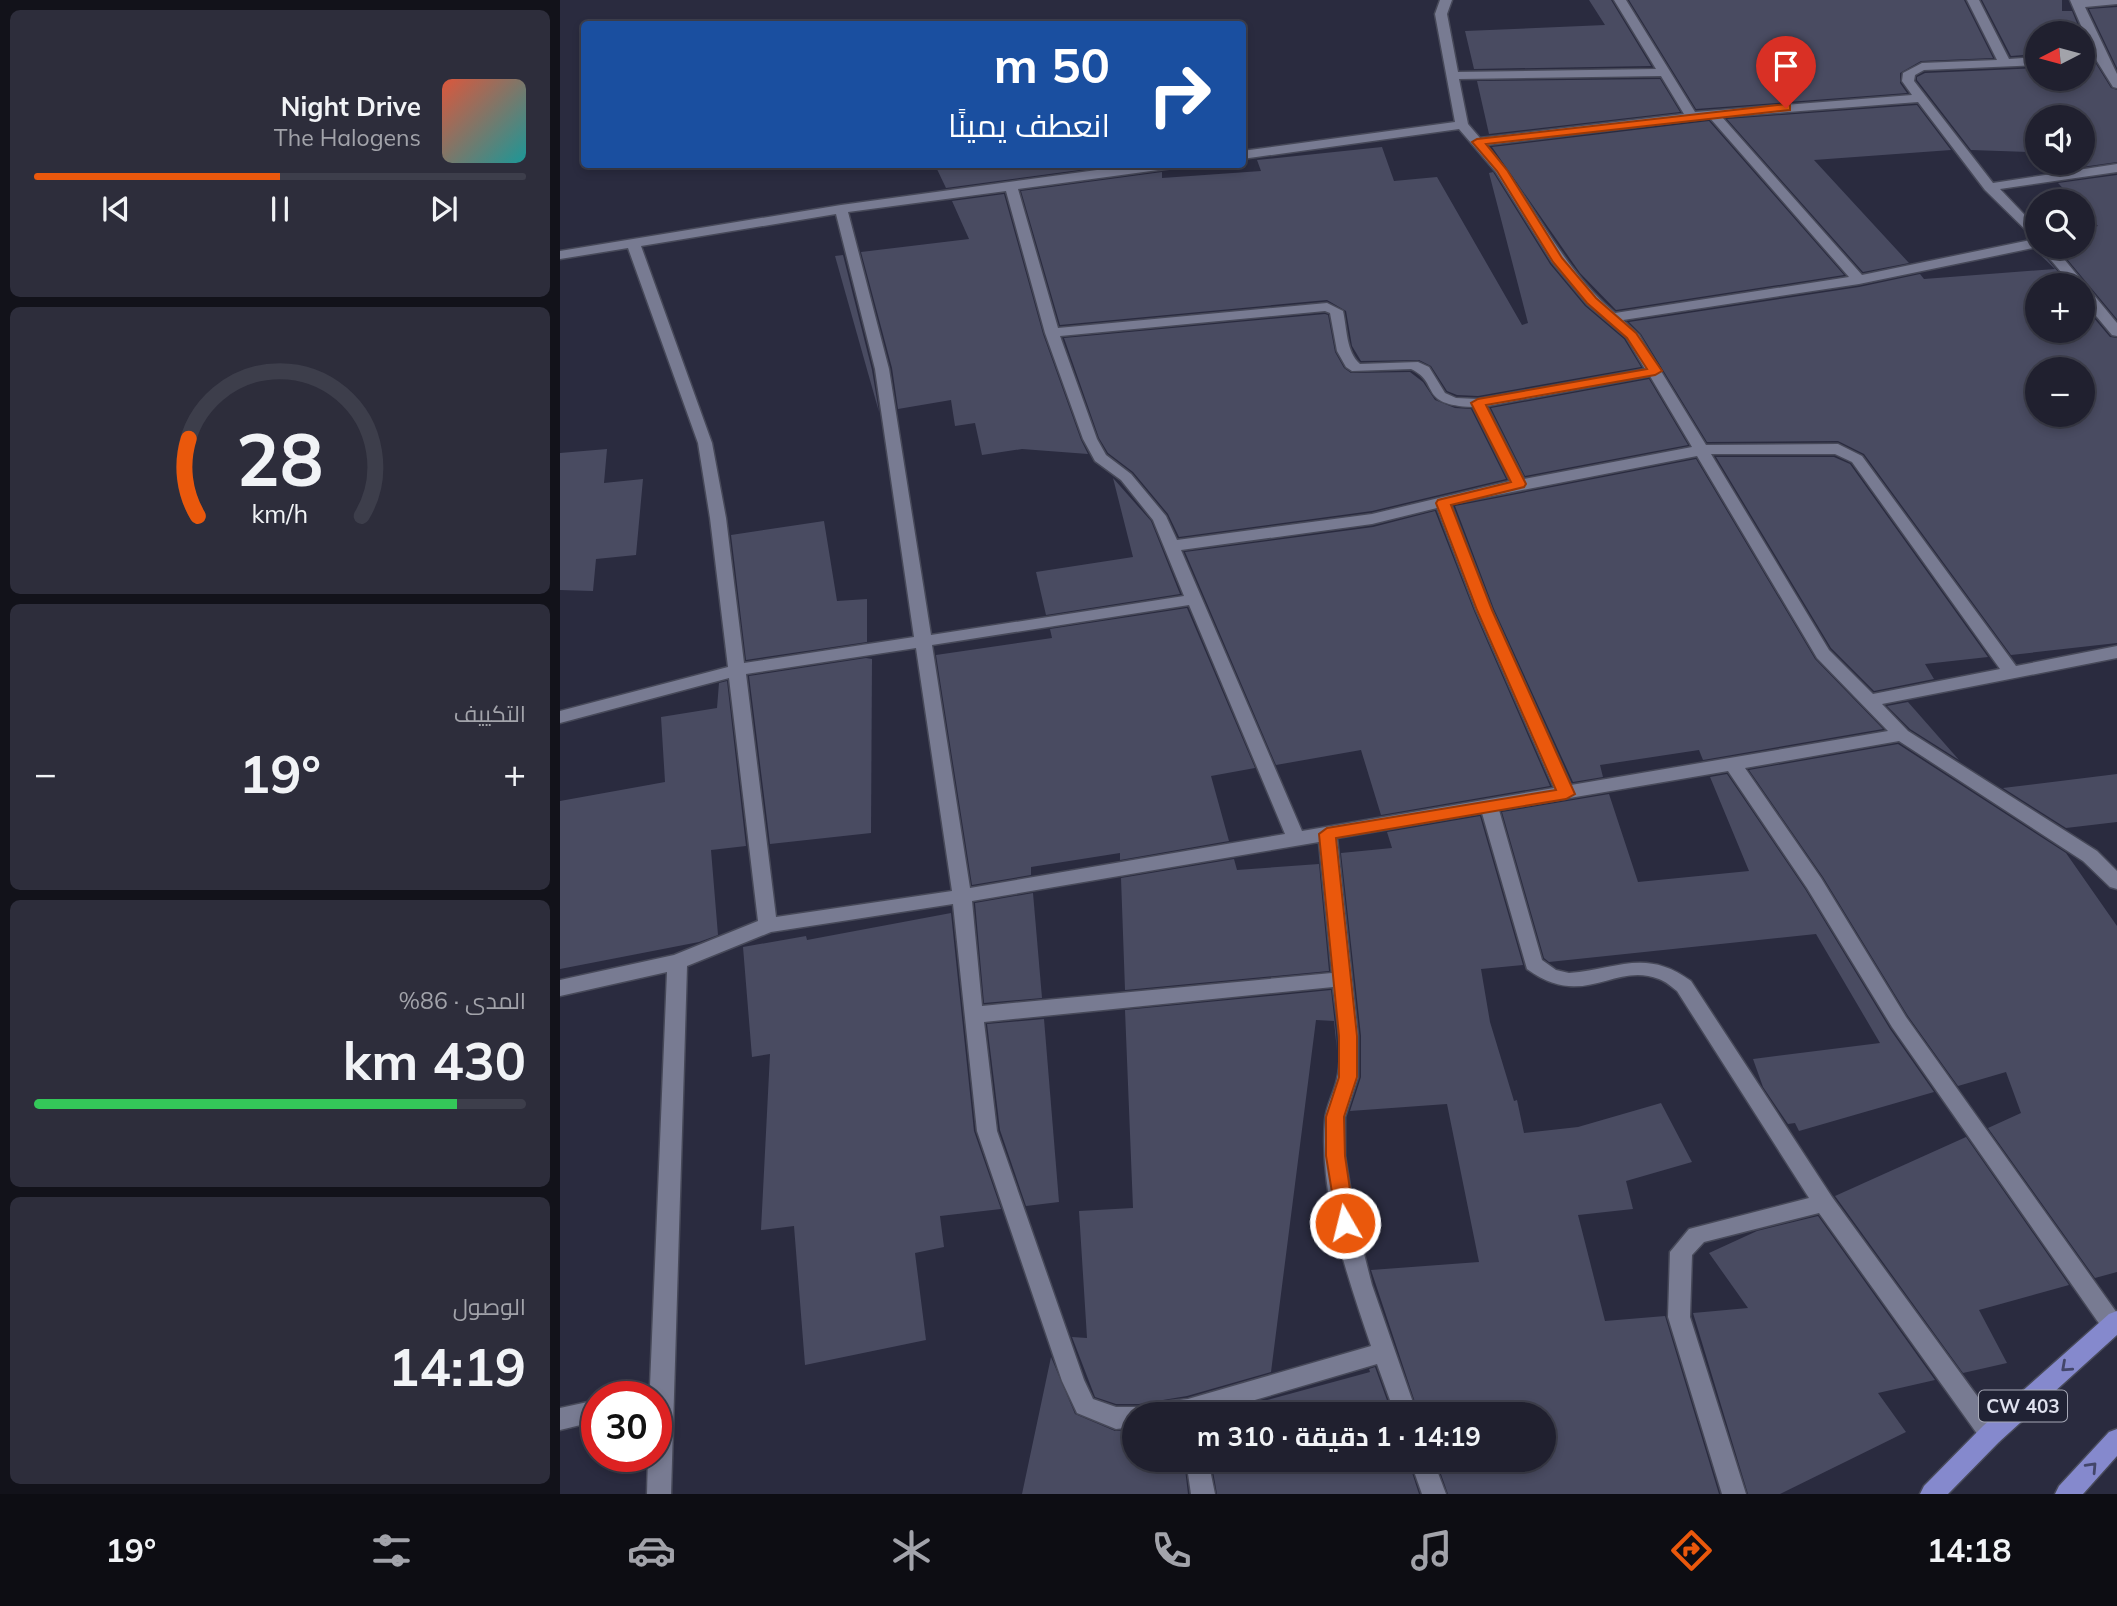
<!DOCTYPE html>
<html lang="ar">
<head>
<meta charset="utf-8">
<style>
	:root { --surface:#20202f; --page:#2d2d3b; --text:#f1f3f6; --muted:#a2a3aa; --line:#3d3e4b; --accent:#ea580c }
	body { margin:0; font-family:Mulish,Cairo,sans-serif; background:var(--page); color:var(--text); direction:rtl; height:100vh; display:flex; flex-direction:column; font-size:26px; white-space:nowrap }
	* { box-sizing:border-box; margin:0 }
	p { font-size:23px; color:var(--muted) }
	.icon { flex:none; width:38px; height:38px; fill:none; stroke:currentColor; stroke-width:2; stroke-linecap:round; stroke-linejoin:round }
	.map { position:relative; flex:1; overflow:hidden; direction:ltr }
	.panel { display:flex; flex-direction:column; gap:10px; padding:10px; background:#12121a; width:560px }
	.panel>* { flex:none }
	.banner { position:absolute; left:21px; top:21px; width:665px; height:147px; border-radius:7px; box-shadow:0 4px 10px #0003,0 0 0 2px var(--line); direction:rtl; background:#1a4fa0; color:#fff; overflow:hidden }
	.needle { width:46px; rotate:264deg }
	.controls { position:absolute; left:1465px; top:21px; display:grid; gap:14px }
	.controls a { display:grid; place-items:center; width:70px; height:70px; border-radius:50%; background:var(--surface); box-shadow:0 4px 10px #0003,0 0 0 2px var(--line); font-size:35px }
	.speed { position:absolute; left:21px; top:1381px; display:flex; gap:14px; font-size:35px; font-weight:700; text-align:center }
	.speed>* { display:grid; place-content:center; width:91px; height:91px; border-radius:50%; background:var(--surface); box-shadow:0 4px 10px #0003,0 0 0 2px var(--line); line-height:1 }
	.speed .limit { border:10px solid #d22; background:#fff; color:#111 }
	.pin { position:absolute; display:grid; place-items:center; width:60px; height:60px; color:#fff; margin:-72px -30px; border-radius:50% 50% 50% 0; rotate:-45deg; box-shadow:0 0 7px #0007 }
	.pin .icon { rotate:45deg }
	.me { position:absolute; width:77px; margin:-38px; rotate:352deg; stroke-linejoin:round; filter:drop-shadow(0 0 5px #0008) }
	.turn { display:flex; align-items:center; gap:24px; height:147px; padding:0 21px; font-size:32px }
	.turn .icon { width:91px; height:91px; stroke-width:2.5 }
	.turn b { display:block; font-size:49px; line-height:60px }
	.big { font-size:52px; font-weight:700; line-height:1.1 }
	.panel .card { flex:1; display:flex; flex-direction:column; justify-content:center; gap:10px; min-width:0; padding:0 24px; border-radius:10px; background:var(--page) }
	.panel .dial { align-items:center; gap:0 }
	.dial svg { height:182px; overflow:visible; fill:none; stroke:var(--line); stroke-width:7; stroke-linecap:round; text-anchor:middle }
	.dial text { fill:var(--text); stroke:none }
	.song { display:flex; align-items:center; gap:21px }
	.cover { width:84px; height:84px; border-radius:10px; background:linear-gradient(135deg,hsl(10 70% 55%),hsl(180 70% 35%)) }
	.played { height:7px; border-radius:4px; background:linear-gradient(90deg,var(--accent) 50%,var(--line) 50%) }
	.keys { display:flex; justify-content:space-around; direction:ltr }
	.heat { display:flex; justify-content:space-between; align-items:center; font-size:38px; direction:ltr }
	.charge { height:10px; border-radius:5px; background:linear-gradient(90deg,#34c759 86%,var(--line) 0) }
	.trip { position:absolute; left:562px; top:1402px; width:434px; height:70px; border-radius:35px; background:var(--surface); box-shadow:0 4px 10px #0003,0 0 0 2px var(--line); font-weight:700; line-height:70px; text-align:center; direction:rtl }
	.dock { display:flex; height:112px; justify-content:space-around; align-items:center; background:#0d0d13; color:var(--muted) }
	.dock .icon { width:49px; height:49px }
	.dock .on { color:var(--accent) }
	.dock b { font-size:32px; color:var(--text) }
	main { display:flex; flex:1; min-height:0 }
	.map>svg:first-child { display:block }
	.building { fill:#494b61; fill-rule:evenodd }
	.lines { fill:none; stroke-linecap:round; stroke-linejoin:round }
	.minor-casing { stroke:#474959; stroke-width:3 }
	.major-casing { stroke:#474959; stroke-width:3 }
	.minor { fill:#787b92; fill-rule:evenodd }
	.major { fill:#8589cd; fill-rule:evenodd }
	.oneway { stroke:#43466a }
	.route { fill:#ea580c; stroke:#983908; stroke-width:2 }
	.labels { text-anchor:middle; stroke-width:5; stroke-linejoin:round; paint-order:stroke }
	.shield { fill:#202234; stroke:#a6a8b6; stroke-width:2 }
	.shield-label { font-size:19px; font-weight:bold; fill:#dfe1ee }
</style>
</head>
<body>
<main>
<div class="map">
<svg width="1557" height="1494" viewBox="0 0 1557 1494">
	<rect width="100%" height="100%" fill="#2a2b3f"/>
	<g class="building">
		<path d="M1029,0h22l40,66 -177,3 -9,-38 140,-6z"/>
		<path d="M1069,0h335l29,58 -72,3 -21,12v10l7,10 -211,16z"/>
		<path d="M1422,0h80v11h10l9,22h-44v21l-26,2z"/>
		<path d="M1557,7v61l-28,-59z"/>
		<path d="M1522,36l11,23 18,29 6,2v72l-70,10 -8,-9h43v-46h-45v44l-8,-9 -58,-2 -54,-70v-3l8,-4 112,-5v11h45z"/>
		<path d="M1100,79l20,33 -191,22 -12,-53z"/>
		<path d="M1357,105l34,45 -137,10 95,103 -46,9 -136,-153z"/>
		<path d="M1149,121l135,154 -228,35 -36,-37 -88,-126z"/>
		<path d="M822,147l12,34 43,-4 85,148 6,-2 -39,-150 4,-1 57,92 35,42 39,33 17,28 -163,29 -21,-1 -10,-4 -16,-25 -12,-6 -58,1 -9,-15 -6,-35 -19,-11 -267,25 -39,-134 141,-19v6l99,-7 -4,-11z"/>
		<path d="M375,165h182l-171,23z"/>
		<path d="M1557,175v144l-60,-72h25v-18l16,-3 -16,-17v-8h-7l-17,-18z"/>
		<path d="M444,194l39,140 38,106 7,14 -66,-5 -40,6 -7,-32 -20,3 -4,-26 -53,9 -6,-41 -31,-116 108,-13 -17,-38z"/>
		<path d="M1479,249l30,36h-32v46h45v-27l28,33 7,1v305l-106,12 -147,-201 -26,-13 -131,1 -66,-108 -12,-12 230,-35 61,-13 4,5 131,-10 -20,-19zM1477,369h45v46h-45z"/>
		<path d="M283,255l29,115 7,42 -44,-156z"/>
		<path d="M765,314l3,1 7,37 9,16 7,5 59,-1 13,10 12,18 20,8 16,1 35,70 -134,32 -193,26 -11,-23 -35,-42 -25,-19 -9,-15 -35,-100z"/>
		<path d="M1089,379l39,66 -163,31 -34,-68z"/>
		<path d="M47,449l-3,34 39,-4 -7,76 -40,4 -3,32 -33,-1v-137z"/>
		<path d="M1156,457h118l16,7 138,193 -63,7 9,15 -60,12 -43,-43z"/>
		<path d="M1136,459l119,200 68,70 -180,31 -4,-10 -99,15 3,12 -30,5 -79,-173 -39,-103z"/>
		<path d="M553,478l38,43 29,73 -134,21 -10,-43 97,-15z"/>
		<path d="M875,511l39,100 76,175 -169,29 -20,-65 -85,15 -91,-213 188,-25z"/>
		<path d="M264,521l13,80 30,-2v43l-121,18 -15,-125z"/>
		<path d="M627,608l68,160 -44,8 18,65 -109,19v-7l-89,14v8l-59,10 -36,-230 116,-17 -2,-9z"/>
		<path d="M306,658l6,1 -1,174 -101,11 -21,-168z"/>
		<path d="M167,681l19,165 -35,4 7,85 -19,7 -139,27v-168l105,-19 -4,-65 56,-9 2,-25z"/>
		<path d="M1348,702l51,58 -49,-31 -23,-23z"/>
		<path d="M1338,744l168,109 51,73v346l-22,6 -107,-150 33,-15 -15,-41 -48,14 -50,-70 -85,-139 -74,-107z"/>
		<path d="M1167,774l78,115 85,140 44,63 -135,39 -4,-8 -7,1 -25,-37 -10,-28 127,-16 -64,-109 -267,28 -5,-4 -42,-146 107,-18 29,88 111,-11 -39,-94z"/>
		<path d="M1557,774v48l-51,6 -63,-40z"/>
		<path d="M920,816l43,149 -42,4 9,53 24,79 3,-1 7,33 54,-6 83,-24 31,59 -66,19 7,28 -55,6 27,106 60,-5 54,178h-271l-12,-34h108v-46h-125l-48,-144 108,-8 -32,-158 -97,7 11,-34v-41l-20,-183 51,-5 -5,-16z"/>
		<path d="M674,859l3,11 82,-6 10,107 -204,19 -4,-112z"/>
		<path d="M473,893l9,105 -58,5 -9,-100z"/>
		<path d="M391,913l23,218 27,78 -61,7 4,31 -29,6 11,87 -121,25 -11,-139 -33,4 9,-176 -18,3 -9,-110 63,-11 1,4z"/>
		<path d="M771,990l5,43 1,18 -3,-30 -18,-1 -45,352 -84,24 -48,8h-23l-21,-7 -23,-60 15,1 -8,-127 54,-3 -8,-198z"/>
		<path d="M484,1019l15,183 -33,4 -26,-76 -13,-106z"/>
		<path d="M1406,1137l103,148 -90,25 28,53 -44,10 -128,-177z"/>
		<path d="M1258,1216l117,164 -57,13 28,39 -126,62h-32l-55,-181 55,-5 -39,-55 48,-22z"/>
		<path d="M491,1357l24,57 40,17 19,-1v30h50l4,34h-166z"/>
		<path d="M815,1367l17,47h-176l154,-42 -1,-3z"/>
		<path d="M651,1460h197l11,34h-202z"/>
	</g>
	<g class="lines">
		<defs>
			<g id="minor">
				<path d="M880,0h12l-5,14 11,58 198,-3 -42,-69h12l69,112 217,-17 -10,-14 1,-8 19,-10 75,-3 -30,-60h12l30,59 28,-2v8l-113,5 -9,5 -1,6 79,102 124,-19v8l-117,17 37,39 1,19 -179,37 -236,36 16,15 67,110 132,-1 24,12 154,210 101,-20v12l-235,46 26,27 189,120 20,20v18l-7,-2 -27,-26 -184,-120 -154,27 76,110 85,139 211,296v20l-12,-1 -213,-305 -85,-139 -79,-117 -229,39 43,150 14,10 13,3c49,-4 77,-25 122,8l141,216 167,229 4,8 -4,8 -8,3 -8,-3 -164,-229 -115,29 -12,13 -2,62 56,177h-24l-54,-177 2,-65 19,-23 120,-31 -132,-207c-5,-4 -12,-10 -18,-12 -45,-18 -75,32 -132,-10l-45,-156 -145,25 21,198v41l-13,40v39l11,67 16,62 45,129h-22l-18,-50 -170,50h-73v13l-18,2 -39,-16 -15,-32 -85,-250 -24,-227 -182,28 -84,34 -16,528h-24l1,-38h8v-60h-15l3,-7 6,-3 17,-414 -107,24v-16l114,-25 84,-34 -29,-243 -169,45v-12l168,-44 -18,-149 -12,-75 -70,-195 -68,11v-8l281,-46 300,-41h38l-6,4 -155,21 40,139 269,-25 16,8c4,17 3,41 17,53l58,-2 11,5 16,26 11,5 22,1 167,-30 -19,-32 -39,-33 -35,-42 -56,-90 -37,-43 -217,30v-8l213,-29 -20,-108zM1101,76l23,38 -204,24 -12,-14 -9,-45zM1358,102l67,88 50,49 -173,36 -140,-158zM1150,118l139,159 -234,36c-56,-47 -82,-114 -129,-168zM446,191l39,142 38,106 12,22 26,19 32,40 31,76 -253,39 -42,-266 -41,-157zM276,214l39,155 39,268 -170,26 -18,-145 -14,-75 -71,-197zM765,311l5,2 7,38 9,16 6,4 59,-2c30,14 6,36 62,38l37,74 -138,33 -195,26 -11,-24 -35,-42 -25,-19 -9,-16 -37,-103zM1090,376l42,71 -168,32 -37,-73zM1151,454h124l17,8 148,207 -127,25 -44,-44zM1137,456l120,202 71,73 -317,54 -79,-175 -41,-106zM877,508l39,102 78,178 -252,43 -121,-281 191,-26zM629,605l96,229 -315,54 -38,-243zM356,648l36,243 -176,26 -30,-243zM759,842l13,131 -350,33 -10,-105zM773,987c3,29 11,63 4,92 -3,14 -11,27 -12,41 -6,77 22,155 46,226l-183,53 -41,5 -8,3h-23l-23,-8 -9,-19 -87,-249 -13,-109z"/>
				<path d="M1510,0h47v4l-32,3 32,67v14l-4,-1 -18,-29z"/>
				<path d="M1480,247h14l63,76v13l-5,-1 -30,-36v-14h-10z"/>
				<path d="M37,1400v21l-37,9v-22z"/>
				<path d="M626,1460h22l7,34h-24z"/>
				<path d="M850,1460h23l13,34h-24z"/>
			</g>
			<g id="major">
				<path d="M1557,1311v24l-118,107 -51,52h-28l4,-8 59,-60 126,-112z"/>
				<path d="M1557,1429v27l-34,38h-28l4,-8 50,-54z"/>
			</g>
		</defs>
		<use href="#minor" class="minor-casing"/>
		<use href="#major" class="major-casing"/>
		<use href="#minor" class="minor"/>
		<use href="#major" class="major"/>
	</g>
	<defs><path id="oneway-chevron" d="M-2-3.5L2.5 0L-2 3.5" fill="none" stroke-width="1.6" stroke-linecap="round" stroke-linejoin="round" transform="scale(1.75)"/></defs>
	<g class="oneway">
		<use href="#oneway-chevron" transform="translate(1506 1367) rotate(138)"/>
		<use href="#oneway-chevron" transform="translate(1532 1467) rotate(-47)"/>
	</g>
	<path class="route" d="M1226,104l4,1v5l-304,34 21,26 55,88 34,40 40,35 26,38 -7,4 -169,30 40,79 -2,3 -73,18 41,105 83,184 -9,5 -230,39 21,198v41l-13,40 1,39 10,67 -3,6 -7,2 -7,-2 -12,-73v-39l13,-40v-41l-20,-202 8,-6 229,-38 -79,-180 -41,-107 2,-3 73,-18 -40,-79 7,-4 169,-30 -20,-31 -40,-35 -34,-41 -56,-91 -25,-29 5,-3z"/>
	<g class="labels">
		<rect class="shield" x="1419" y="1390.5" width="88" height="31" rx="5"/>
		<g class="shield-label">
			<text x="1463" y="1413">CW 403</text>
		</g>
	</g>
</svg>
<div class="controls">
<a><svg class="needle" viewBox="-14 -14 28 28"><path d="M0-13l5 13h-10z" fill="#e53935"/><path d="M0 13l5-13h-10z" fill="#a2a3aa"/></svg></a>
<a><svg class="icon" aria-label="sound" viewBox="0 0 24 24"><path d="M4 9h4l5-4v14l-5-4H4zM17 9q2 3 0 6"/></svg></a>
<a><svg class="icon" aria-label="search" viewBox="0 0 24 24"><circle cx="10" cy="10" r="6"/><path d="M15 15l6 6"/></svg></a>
<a>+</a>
<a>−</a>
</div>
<div class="speed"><div class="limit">30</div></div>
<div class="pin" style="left:1226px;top:108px;background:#d93025"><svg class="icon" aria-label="arrive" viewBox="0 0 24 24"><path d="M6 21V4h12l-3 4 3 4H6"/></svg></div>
<svg class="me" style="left:785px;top:1223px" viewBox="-20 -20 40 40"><circle r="17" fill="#ea580c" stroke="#fff" stroke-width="3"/><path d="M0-11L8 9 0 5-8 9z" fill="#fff"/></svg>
<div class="trip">14:19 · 1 دقيقة · 310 m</div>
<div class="banner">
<div class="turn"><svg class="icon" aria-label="right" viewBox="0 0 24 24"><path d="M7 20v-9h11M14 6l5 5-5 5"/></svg><div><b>50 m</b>انعطف يمينًا</div></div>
</div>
</div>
<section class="panel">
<div class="card">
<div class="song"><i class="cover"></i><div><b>Night Drive</b><p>The Halogens</p></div></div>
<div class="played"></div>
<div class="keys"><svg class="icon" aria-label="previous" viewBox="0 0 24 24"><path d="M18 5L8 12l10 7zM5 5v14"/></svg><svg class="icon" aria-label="pause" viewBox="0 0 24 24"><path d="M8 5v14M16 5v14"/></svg><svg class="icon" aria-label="next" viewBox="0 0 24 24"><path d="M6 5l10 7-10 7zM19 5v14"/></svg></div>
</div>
<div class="card dial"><svg viewBox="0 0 100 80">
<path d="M14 69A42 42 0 1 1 86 69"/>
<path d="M14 69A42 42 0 0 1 10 35" stroke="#ea580c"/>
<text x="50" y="56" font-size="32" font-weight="700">28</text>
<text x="50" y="72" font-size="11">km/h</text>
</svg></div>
<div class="card"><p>التكييف</p>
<div class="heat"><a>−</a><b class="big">19°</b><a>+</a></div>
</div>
<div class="card"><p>المدى · 86%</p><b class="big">430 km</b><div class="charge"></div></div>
<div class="card"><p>الوصول</p><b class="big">14:19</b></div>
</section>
</main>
<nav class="dock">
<b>14:18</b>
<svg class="icon on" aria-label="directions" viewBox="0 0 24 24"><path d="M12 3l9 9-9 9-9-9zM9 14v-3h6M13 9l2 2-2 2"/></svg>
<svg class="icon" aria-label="music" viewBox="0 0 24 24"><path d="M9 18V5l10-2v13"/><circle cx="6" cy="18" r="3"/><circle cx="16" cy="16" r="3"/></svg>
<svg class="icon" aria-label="phone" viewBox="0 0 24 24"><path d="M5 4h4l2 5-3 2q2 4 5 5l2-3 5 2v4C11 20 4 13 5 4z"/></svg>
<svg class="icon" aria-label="climate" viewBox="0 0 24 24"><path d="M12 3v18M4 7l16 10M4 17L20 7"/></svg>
<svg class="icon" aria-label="car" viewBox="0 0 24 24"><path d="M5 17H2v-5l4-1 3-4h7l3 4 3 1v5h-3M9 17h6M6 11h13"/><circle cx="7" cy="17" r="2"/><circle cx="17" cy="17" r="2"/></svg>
<svg class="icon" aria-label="filters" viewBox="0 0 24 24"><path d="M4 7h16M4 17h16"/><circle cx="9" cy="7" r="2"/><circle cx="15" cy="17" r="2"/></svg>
<b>19°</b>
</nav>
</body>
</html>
